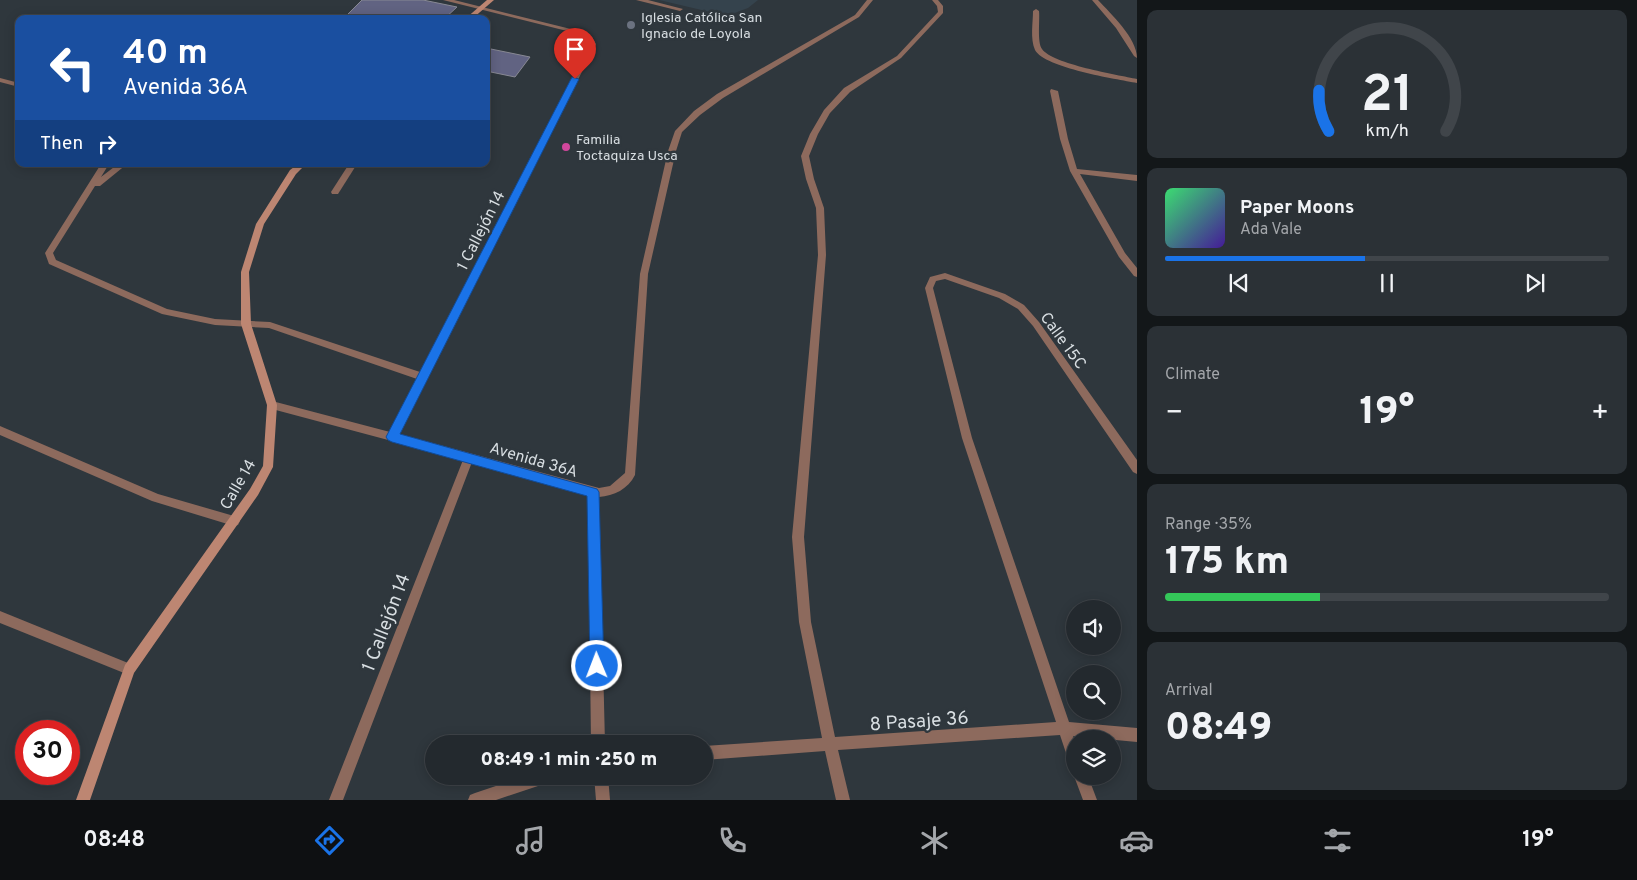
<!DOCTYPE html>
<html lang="en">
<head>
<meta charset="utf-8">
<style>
	:root { --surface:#23292e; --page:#2b3136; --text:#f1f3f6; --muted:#a3a6aa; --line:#40454a; --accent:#1a73e8 }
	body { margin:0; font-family:Overpass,sans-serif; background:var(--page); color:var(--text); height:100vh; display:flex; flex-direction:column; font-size:19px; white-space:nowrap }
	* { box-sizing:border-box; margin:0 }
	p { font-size:16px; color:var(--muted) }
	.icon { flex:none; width:28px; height:28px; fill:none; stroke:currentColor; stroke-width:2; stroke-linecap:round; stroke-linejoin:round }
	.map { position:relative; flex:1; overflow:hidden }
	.sheet { display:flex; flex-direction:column; gap:10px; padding:10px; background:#131719; width:500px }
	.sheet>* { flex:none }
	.top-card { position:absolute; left:15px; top:15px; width:475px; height:152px; border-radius:10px; box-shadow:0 2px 12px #0003,0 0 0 1px var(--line); background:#1a4fa0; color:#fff; overflow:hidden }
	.tools { position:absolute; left:1066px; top:600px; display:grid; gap:10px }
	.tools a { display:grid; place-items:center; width:55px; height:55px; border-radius:50%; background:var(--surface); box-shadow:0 2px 12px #0003,0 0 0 1px var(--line); font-size:25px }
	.speed { position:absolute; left:15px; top:720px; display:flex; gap:10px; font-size:25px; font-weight:700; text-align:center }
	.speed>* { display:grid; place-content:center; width:65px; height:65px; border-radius:50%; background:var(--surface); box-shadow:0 2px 12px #0003,0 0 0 1px var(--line); line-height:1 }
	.speed .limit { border:8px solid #d22; background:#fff; color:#111 }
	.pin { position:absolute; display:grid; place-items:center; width:42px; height:42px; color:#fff; margin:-51px -21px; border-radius:50% 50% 50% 0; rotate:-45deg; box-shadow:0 0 5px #0007 }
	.pin .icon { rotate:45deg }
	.me { position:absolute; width:55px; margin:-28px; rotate:359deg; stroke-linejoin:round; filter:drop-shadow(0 0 4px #0008) }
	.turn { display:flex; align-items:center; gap:18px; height:105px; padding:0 25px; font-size:22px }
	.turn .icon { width:65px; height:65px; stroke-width:2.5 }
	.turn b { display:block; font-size:35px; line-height:42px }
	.then { display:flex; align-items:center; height:48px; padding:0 25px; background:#0003; gap:10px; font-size:19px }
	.big { font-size:38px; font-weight:800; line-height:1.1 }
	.sheet .widget { flex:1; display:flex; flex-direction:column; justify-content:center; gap:8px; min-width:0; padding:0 18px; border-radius:10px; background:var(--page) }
	.sheet .dial { align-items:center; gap:0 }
	.dial svg { height:130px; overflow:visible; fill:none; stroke:var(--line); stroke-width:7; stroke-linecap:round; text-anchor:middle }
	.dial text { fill:var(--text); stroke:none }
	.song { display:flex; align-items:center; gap:15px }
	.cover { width:60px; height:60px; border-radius:8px; background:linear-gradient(135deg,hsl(140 70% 55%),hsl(260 70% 35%)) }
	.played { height:5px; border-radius:2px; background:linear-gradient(90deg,var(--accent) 45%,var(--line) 45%) }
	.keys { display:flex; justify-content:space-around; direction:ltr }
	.heat { display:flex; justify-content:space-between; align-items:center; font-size:28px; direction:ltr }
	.charge { height:8px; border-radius:4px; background:linear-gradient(90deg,#34c759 35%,var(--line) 0) }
	.trip { position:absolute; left:425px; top:735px; width:288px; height:50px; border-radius:25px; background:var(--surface); box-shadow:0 2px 12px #0003,0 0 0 1px var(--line); font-weight:800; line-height:50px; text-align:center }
	.tabs { display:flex; height:80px; justify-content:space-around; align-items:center; background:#0e1012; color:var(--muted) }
	.tabs .icon { width:35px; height:35px }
	.tabs .active { color:var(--accent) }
	.tabs b { font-size:22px; color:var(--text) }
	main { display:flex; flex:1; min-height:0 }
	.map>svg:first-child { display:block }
	.built { fill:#35434d }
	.building { fill:#616382; stroke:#888994 }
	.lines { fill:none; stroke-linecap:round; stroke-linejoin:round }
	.street { fill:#8d6a5d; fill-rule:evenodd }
	.secondary { fill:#bd8672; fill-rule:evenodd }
	.route { fill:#1a73e8; stroke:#114b97 }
	.worship-dot { fill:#6b7280; stroke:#2f373d; stroke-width:2 }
	.hotel-dot { fill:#d1479c; stroke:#2f373d; stroke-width:2 }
	.labels { text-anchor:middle; stroke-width:5; stroke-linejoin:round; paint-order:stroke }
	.far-poi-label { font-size:14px; fill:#d8dee2; stroke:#2f373d; text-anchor:start }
	.street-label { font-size:16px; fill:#d8dee2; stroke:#2f373d }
	.near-street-label { font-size:19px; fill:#d8dee2; stroke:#2f373d }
</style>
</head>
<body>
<main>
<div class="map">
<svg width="1137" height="800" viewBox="0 0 1137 800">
	<rect width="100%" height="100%" fill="#2f373d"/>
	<path class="built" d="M659,0h99l-10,8 -16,6 -22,-2z"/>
	<g class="building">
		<path d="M362,0h61l34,7 -13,12h-89l-9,-3z"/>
		<path d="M486,48l44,9 -15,20 -29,-6z"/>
	</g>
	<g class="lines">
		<g class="street">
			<path d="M443,0h11l129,32 9,5 4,7 -197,390 200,54 11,-2 15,-13 15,-199 28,-123 7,-20 19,-20 23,-17 138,-79 12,-15h6l-14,17 -136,81 -23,17 -18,17 -6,19 -28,123 -13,201c-7,14 -21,21 -36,22l6,247h-14l-3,-249 -116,-33 -129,338h-14l134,-340 -191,-51 -4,-1 -1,-3 1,-3 4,-1 118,31 27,-53 -148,-51 -54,-3 -53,-11 -113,-50 -4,-11 56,-89h8l-8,13 17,-13h9l-27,22h-5l-42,67 3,7 111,49 48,10 55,3 150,50 170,-328 -3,-5 -8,-5z"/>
			<path d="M636,0h12l35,9 -3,2z"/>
			<path d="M932,0h6l5,6v7l-42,45 -51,34 -20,21 -12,21 -9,22 5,23 10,29 2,47 -22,282 7,85 24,115 221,-15 -94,-284 -37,-150 5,-11 15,-4 60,21 19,11 15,17 98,138v14l-4,-2 -100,-146 -15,-17 -19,-11 -54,-19 -9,2 -3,7 39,150 97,284 68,6v14l-64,-6 2,4v27l-5,-2 -10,-30 -222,15 12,50h-14l-11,-49 -121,9v-14l118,-8 -23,-116 -7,-85 26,-282 -2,-47 -10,-29 -5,-23 9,-22 14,-24 20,-22 53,-32 41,-44 -1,-6z"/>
			<path d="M1092,0h6c13,14 39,38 39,58l-3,-2 -18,-28z"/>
			<path d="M1036,9l3,2c1,9 -2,31 3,38 10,15 76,26 95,30v4c-21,-4 -92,-15 -102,-33 -5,-11 -2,-28 -2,-39z"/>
			<path d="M0,78l19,5v4l-19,-5z"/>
			<path d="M1051,89l7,2 10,48 9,30 60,6v6l-57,-7 45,79 12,15v9l-3,-1 -15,-19 -49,-86 -10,-32 -10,-48z"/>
			<path d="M349,164h8l-19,30h-6l-1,-2z"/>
			<path d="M0,426l158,68 76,22 4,1 2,4 -2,4 -4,1 -82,-25 -152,-66z"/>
			<path d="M0,611l133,54 2,4 -2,4 -4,2 -129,-52z"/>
			<path d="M1075,774v2h13l9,24h-14l-9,-24z"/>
			<path d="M526,776h28l-2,5 -5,2 -51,17h-28l2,-5 5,-2z"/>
			<path d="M594,776h14l2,24h-14z"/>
		</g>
		<g class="secondary">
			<path d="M487,0h7l-22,19h-7z"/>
			<path d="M298,164h8l-10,10 -32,50 -15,48 2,52 26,81 -4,62 -15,28 -124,178 -44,127h-14l49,-135 125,-176 13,-23 4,-61 -26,-81v-52l15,-48 34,-54z"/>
		</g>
	</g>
	<path class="route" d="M572,77l7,2 -179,355 197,55 2,3 5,174 -2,5 -5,2 -5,-2 -2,-5 -3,-170 -195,-54 -4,-2 -2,-3z"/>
	<circle class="worship-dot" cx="631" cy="25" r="5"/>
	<circle class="hotel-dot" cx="566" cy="147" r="5"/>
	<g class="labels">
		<g class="far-poi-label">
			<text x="641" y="22">Iglesia Católica San<tspan x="641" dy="16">Ignacio de Loyola</tspan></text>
			<text x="576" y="144">Familia<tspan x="576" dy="16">Toctaquiza Usca</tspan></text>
		</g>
		<g class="street-label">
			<text transform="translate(480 230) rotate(-63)" y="6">1 Callejón 14</text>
			<text transform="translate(1064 340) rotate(54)" y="6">Calle 15C</text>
			<text transform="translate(534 459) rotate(16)" y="6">Avenida 36A</text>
			<text transform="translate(237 484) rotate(-60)" y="6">Calle 14</text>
		</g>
		<g class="near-street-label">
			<text transform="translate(385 622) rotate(-69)" y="7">1 Callejón 14</text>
			<text transform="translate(919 720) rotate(-4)" y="7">8 Pasaje 36</text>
		</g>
	</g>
</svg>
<div class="tools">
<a><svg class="icon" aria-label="sound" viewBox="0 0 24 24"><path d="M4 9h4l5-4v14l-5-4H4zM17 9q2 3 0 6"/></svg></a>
<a><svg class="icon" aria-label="search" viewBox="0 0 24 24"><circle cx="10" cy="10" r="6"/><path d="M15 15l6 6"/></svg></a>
<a><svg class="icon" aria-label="layers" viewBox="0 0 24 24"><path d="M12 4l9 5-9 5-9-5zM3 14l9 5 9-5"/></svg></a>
</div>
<div class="speed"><div class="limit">30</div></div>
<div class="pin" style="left:575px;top:79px;background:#d93025"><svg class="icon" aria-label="arrive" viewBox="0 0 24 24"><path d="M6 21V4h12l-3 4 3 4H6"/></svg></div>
<svg class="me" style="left:597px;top:666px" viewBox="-20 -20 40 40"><circle r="17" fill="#1a73e8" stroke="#fff" stroke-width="3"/><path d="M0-11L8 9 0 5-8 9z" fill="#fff"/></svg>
<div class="trip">08:49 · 1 min · 250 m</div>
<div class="top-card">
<div class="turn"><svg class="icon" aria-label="left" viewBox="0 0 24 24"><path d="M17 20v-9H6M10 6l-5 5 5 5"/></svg><div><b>40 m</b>Avenida 36A</div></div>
<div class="then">Then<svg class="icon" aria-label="right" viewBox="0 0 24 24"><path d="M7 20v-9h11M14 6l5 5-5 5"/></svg></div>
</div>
</div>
<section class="sheet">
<div class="widget dial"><svg viewBox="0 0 100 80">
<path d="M14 69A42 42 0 1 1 86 69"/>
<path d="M14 69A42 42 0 0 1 8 44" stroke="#1a73e8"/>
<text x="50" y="56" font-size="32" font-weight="700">21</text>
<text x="50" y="72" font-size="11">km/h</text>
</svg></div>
<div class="widget">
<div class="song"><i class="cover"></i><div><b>Paper Moons</b><p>Ada Vale</p></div></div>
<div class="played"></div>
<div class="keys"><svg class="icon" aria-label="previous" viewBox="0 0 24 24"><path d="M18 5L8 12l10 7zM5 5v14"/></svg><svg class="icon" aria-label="pause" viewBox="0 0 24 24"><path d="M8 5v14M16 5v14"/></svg><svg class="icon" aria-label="next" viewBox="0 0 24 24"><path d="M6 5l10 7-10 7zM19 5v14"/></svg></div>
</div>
<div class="widget"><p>Climate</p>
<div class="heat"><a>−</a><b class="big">19°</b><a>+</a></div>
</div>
<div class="widget"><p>Range · 35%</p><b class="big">175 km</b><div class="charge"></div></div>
<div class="widget"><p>Arrival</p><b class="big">08:49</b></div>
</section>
</main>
<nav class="tabs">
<b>08:48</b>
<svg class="icon active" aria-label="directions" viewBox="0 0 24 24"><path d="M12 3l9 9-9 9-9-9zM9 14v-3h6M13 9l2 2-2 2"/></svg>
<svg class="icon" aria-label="music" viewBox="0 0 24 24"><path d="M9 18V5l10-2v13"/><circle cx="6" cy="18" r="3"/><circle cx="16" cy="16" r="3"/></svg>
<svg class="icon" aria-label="phone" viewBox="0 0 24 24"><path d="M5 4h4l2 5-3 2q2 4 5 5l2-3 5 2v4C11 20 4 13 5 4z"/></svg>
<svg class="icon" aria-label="climate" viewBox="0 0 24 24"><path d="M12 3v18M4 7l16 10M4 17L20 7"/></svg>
<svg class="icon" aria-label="car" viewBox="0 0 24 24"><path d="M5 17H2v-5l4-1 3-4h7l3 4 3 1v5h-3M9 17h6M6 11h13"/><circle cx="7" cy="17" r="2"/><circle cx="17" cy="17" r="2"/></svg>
<svg class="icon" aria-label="filters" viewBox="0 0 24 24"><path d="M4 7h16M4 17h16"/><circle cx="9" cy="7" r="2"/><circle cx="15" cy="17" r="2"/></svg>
<b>19°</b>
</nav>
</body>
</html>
